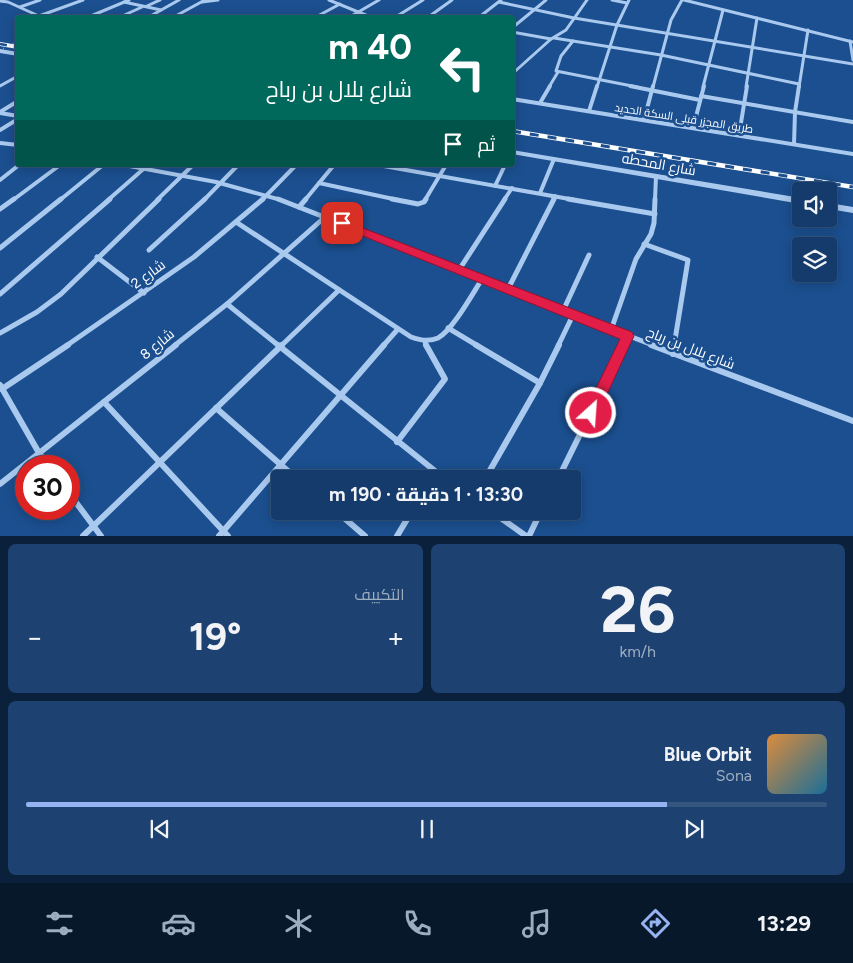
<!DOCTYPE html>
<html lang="ar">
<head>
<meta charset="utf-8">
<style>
	:root { --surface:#143b6b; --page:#1d4271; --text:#f1f3f6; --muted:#9dadc1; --line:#33557e; --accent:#95b2f1 }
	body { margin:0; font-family:Figtree,Cairo,sans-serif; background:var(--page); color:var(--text); direction:rtl; height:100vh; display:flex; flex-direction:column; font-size:19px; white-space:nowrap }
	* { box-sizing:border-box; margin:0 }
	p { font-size:16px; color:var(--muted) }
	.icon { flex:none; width:28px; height:28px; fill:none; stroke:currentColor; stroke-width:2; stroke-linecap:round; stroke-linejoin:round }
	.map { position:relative; height:536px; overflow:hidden; direction:ltr }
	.details { display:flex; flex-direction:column; gap:8px; padding:8px; background:#0b203b; flex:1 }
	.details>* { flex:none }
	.hud { position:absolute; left:15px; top:15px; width:500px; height:152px; border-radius:5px; box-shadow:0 2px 12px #0003,0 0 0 1px var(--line); direction:rtl; background:#00695c; color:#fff; overflow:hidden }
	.fabs { position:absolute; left:792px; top:182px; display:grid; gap:10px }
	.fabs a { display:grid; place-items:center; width:45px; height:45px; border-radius:5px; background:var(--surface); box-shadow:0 2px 12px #0003,0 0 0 1px var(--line); font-size:25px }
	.speed { position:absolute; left:15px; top:455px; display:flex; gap:10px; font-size:25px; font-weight:700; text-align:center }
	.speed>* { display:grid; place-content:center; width:65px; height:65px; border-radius:50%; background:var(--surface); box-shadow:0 2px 12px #0003,0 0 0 1px var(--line); line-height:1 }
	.speed .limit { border:8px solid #d22; background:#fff; color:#111 }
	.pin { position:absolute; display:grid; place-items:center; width:42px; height:42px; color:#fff; margin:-21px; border-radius:10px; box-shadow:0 2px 8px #0006 }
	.me { position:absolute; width:55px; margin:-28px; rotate:26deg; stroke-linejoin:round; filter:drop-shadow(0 0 4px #0008) }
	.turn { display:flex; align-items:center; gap:18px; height:105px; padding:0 20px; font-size:22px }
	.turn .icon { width:65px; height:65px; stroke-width:2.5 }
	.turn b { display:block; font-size:35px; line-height:42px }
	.then { display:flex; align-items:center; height:48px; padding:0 20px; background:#0003; gap:10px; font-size:19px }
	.big { font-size:38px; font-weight:700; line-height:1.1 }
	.details .card { flex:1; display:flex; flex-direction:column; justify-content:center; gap:8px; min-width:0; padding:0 18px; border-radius:8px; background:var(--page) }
	.details .dial { align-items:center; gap:0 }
	.dial b { font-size:65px; line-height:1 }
	.song { display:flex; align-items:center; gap:15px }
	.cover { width:60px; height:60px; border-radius:8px; background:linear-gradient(135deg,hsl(30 70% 55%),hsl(200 70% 35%)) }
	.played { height:5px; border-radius:2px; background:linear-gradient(90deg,var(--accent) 80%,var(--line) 80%) }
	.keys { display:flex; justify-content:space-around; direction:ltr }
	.heat { display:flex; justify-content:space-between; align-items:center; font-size:28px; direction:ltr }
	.details .tiles { flex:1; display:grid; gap:8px; grid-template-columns:1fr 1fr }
	.card:last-child { grid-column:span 2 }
	.trip { position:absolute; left:271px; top:470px; width:310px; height:50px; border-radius:5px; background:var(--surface); box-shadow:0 2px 12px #0003,0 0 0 1px var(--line); font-weight:700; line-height:50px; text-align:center; direction:rtl }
	.tab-bar { display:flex; height:80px; justify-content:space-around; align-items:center; background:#08182b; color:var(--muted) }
	.tab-bar .icon { width:35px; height:35px }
	.tab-bar .on { color:var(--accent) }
	.tab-bar b { font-size:22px; color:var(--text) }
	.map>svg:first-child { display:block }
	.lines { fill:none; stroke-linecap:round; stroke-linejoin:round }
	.minor-far3 { stroke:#a9c9ee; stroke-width:3 }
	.minor-far2 { stroke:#a9c9ee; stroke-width:4 }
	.minor-far1 { stroke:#a9c9ee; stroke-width:5 }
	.minor { stroke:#a9c9ee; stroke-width:6 }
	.tertiary { fill:#a9c9ee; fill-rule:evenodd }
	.rail-far1-casing { stroke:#fff; stroke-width:4 }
	.rail-casing { stroke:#fff; stroke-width:4.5 }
	.rail-far1 { stroke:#1b4f8f; stroke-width:2.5; stroke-dasharray:7; stroke-linecap:butt }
	.rail { stroke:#1b4f8f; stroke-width:3; stroke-dasharray:9; stroke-linecap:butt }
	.path-bridge { stroke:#a9c9ee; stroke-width:1; stroke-dasharray:1 2.5; stroke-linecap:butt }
	.route { fill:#e11d48; stroke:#92132f }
	.labels { text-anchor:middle; stroke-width:5; stroke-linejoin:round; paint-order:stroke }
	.far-street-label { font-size:11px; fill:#fff; stroke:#1b4f8f }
	.street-label { font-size:14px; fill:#fff; stroke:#1b4f8f }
</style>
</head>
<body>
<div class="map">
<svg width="853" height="536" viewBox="0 0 853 536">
	<rect width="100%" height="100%" fill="#1b4f8f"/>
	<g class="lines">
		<g class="minor-far3">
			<path d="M329,0l44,18"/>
			<path d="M612,0l15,3"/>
			<path d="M684,0l169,42"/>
			<path d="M0,1l8,1 33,15"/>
			<path d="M124,2l37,8"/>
			<path d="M202,2l16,-2"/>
			<path d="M499,2l75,16 279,46"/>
			<path d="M147,6l13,-6"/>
			<path d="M20,7l20,-7"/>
			<path d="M39,16l44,-16"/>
			<path d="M86,18l43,-18"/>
			<path d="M118,18l24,-11"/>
			<path d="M147,18l32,-18"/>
			<path d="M172,18l33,-18"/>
			<path d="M314,18l26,-14"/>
			<path d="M348,18l31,-18"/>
			<path d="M394,18l29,-18"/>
			<path d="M427,18l25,-18"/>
			<path d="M478,18l23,-18"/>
			<path d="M512,28l34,-28"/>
			<path d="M512,32l39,7"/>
			<path d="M554,38l107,17 138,29"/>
			<path d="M573,41l-12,15 -5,15 81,16"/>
			<path d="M850,41l3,19"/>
			<path d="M512,74l39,-35 15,-9 21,-30"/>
			<path d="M0,86l18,-10"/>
			<path d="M549,87l9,-15"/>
			<path d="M597,87l20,-62 12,-25"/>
			<path d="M653,87l18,-67 11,-20"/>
			<path d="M703,87l20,-77"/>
			<path d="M746,87l11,-69"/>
			<path d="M799,87l9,-57"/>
		</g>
		<g class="minor-far2">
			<path d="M630,86l70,14"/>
			<path d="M701,96l152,26"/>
			<path d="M512,99l341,55"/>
			<path d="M540,103l10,-17"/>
			<path d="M589,111l8,-25"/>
			<path d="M0,112l18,-11"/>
			<path d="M0,113l18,3"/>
			<path d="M644,120l9,-34"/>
			<path d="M693,128l11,-42"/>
			<path d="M0,130l18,-11"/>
			<path d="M739,135l8,-49"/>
			<path d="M0,143l18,2"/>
			<path d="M794,144l1,-32 4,-26"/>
			<path d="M124,165l92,17 65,18"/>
			<path d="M378,165l197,35"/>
			<path d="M0,180l19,-15"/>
			<path d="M319,183l79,17"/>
			<path d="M495,186l10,-21"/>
			<path d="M540,193l14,-34"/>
			<path d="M13,200l47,-35"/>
			<path d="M60,200l43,-35"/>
			<path d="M108,200l40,-35"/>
			<path d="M157,200l36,-35"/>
			<path d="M204,200l34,-35"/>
			<path d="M262,200l34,-35"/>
			<path d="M305,200l29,-35"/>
			<path d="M425,200l21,-35"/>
			<path d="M504,200l8,-12"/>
			<path d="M553,200l2,-4"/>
			<path d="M655,200l1,-24"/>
		</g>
		<g class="minor-far1">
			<path d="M278,199l377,147"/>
			<path d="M392,199l26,5 6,-2 2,-3"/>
			<path d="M568,199l87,15"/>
			<path d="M299,207l7,-8"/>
			<path d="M0,209l14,-10"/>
			<path d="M236,222l175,115c8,3 18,5 27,1 14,-7 35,-45 44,-59"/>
			<path d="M644,244l44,16 -14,86"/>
			<path d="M0,248l61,-49"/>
			<path d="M149,250l56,-51"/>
			<path d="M97,257l47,36"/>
			<path d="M459,270l46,-71"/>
			<path d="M508,289l46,-90"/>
			<path d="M0,294l110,-95"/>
			<path d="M227,304l52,42"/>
			<path d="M563,311l26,-56"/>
			<path d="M448,328l30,18"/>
			<path d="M611,330l25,-71 15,-25 3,-11 1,-24"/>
			<path d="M0,333l37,-21 24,-18 98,-95"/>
			<path d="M425,341l1,5"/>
			<path d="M66,346l128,-89 69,-58"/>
			<path d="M174,346l53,-42 98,-87"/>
			<path d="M281,346l58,-56"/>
			<path d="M383,346l15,-17"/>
			<path d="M558,346l15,-31"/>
			<path d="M623,346l5,-10"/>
		</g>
		<g class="minor">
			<path d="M278,345l167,134"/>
			<path d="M476,345l64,38"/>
			<path d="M651,345l202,76"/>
			<path d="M673,354l1,-9"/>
			<path d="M0,385l39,68 10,13"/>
			<path d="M2,389l66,-44"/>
			<path d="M104,402l124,134"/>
			<path d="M216,408l81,71"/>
			<path d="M397,442l48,-63 -19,-34"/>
			<path d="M485,479l55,-96 19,-38"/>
			<path d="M558,479l66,-134"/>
			<path d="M0,484l176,-139"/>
			<path d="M69,493l32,43"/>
			<path d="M336,511l29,25"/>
			<path d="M491,511l35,25"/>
			<path d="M83,536l199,-191"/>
			<path d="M219,536l165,-191"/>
			<path d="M397,536l15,-25"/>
			<path d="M529,536l12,-25"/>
		</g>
		<g class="tertiary">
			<path d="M0,49l18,3v4l-18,-3z"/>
			<path d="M512,150l289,48v6l-289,-50z"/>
			<path d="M829,203l24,4v6l-24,-4z"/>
		</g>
		<defs>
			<path id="rail-far1" d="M0,44l18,3"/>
			<path id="rail" d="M512,131l341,56"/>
		</defs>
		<use href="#rail-far1" class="rail-far1-casing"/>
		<use href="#rail" class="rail-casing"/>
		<use href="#rail-far1" class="rail-far1"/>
		<use href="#rail" class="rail"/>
		<path class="path-bridge" d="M0,50l18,-9"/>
	</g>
	<path class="route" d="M342,220l290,112 2,4 -38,82 -5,2 -5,-2 -2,-5 36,-74 -282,-113 -2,-3 2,-2z"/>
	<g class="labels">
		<g class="far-street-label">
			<text transform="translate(684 118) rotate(9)" y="4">طريق المجزر قبلى السكة الحديد</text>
		</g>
		<g class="street-label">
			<text transform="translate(659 164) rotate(10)" y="5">شارع المحطه</text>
			<text transform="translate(148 274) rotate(-36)" y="5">شارع 2</text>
			<text transform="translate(157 344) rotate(-39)" y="5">شارع 8</text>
			<text transform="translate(691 348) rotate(21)" y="5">شارع بلال بن رباح</text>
		</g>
	</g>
</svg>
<div class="fabs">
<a><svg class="icon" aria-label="sound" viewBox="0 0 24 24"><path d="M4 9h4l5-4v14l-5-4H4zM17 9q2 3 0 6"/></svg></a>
<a><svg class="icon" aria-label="layers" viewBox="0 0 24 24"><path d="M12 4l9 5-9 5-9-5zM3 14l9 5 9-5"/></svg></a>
</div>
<div class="speed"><div class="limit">30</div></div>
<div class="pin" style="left:342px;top:223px;background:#d93025"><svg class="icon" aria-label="arrive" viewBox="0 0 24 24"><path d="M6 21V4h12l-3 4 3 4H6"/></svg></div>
<svg class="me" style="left:591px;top:413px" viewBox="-20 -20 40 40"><circle r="17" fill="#e11d48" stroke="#fff" stroke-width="3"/><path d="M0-11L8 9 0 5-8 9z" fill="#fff"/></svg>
<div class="trip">13:30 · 1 دقيقة · 190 m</div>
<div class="hud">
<div class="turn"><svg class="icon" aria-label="left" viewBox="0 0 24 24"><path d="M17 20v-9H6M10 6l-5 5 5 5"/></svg><div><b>40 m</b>شارع بلال بن رباح</div></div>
<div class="then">ثم<svg class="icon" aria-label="arrive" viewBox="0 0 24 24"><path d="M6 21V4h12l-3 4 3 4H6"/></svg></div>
</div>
</div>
<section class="details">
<div class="tiles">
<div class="card dial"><b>26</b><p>km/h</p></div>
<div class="card"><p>التكييف</p>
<div class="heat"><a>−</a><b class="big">19°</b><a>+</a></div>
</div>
<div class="card">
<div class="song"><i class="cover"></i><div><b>Blue Orbit</b><p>Sona</p></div></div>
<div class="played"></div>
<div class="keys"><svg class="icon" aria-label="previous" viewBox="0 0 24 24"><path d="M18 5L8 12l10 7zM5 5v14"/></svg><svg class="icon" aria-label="pause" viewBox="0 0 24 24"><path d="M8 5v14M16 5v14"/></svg><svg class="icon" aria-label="next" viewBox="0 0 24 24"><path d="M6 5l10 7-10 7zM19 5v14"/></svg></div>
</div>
</div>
</section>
<nav class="tab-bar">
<b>13:29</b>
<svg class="icon on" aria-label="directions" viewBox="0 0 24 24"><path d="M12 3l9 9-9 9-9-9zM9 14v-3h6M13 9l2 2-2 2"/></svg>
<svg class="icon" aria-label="music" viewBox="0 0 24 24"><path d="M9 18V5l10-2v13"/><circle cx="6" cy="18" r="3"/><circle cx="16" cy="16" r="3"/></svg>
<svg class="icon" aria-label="phone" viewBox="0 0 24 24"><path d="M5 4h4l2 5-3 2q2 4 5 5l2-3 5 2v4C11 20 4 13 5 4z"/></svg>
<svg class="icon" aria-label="climate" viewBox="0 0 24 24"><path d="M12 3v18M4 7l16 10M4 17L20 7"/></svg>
<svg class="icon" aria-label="car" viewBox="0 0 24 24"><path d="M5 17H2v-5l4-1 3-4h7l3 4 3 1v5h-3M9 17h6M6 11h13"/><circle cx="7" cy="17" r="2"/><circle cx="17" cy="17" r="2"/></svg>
<svg class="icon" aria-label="filters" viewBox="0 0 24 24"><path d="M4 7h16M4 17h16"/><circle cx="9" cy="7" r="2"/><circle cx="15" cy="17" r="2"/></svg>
</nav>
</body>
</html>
